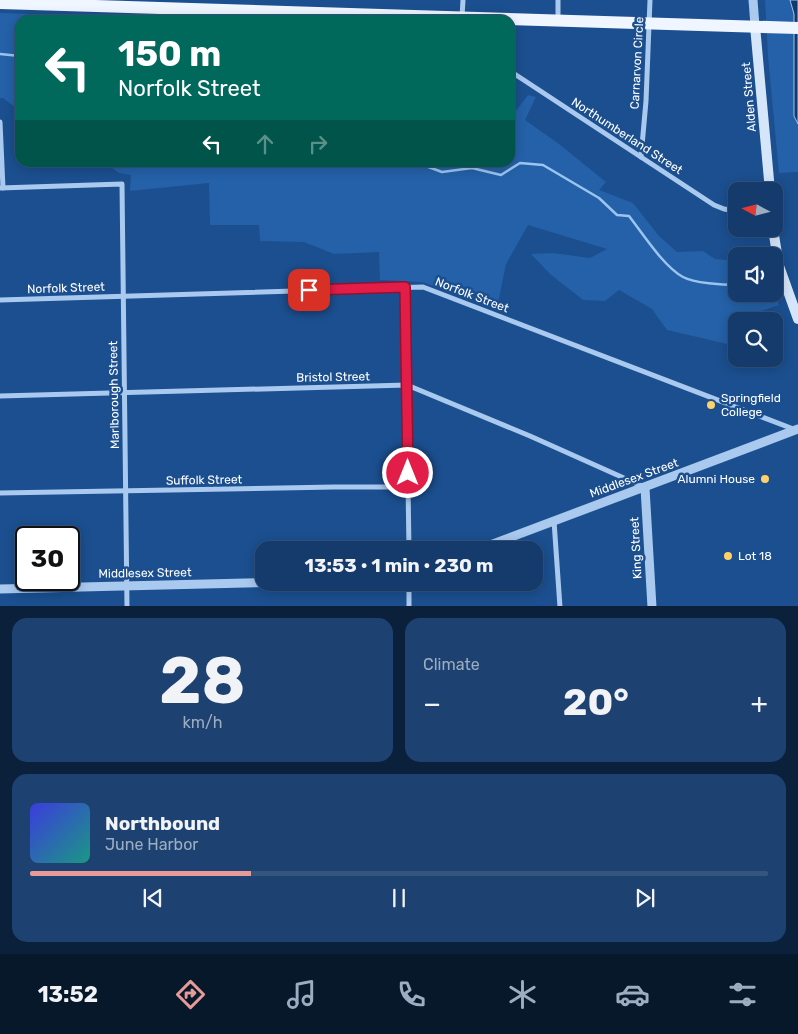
<!DOCTYPE html>
<html lang="en">
<head>
<meta charset="utf-8">
<style>
	:root { --surface:#143b6b; --page:#1d4271; --text:#f1f3f6; --muted:#9dadc1; --line:#33557e; --accent:#e69b98 }
	body { margin:0; font-family:Rubik,sans-serif; background:var(--page); color:var(--text); height:100vh; display:flex; flex-direction:column; font-size:19px; white-space:nowrap }
	* { box-sizing:border-box; margin:0 }
	p { font-size:16px; color:var(--muted) }
	.icon { flex:none; width:28px; height:28px; fill:none; stroke:currentColor; stroke-width:2; stroke-linecap:round; stroke-linejoin:round }
	.map { position:relative; height:606px; overflow:hidden }
	.details { display:flex; flex-direction:column; gap:12px; padding:12px; background:#0b203b; flex:1 }
	.details>* { flex:none }
	.banner { position:absolute; left:15px; top:15px; width:500px; height:152px; border-radius:15px; box-shadow:0 2px 12px #0003,0 0 0 1px var(--line); background:#00695c; color:#fff; overflow:hidden }
	.needle { width:32px; rotate:277deg }
	.tools { position:absolute; left:728px; top:182px; display:grid; gap:10px }
	.tools a { display:grid; place-items:center; width:55px; height:55px; border-radius:10px; background:var(--surface); box-shadow:0 2px 12px #0003,0 0 0 1px var(--line); font-size:25px }
	.speed { position:absolute; left:15px; top:526px; display:flex; gap:10px; font-size:25px; font-weight:700; text-align:center }
	.speed>* { display:grid; place-content:center; width:65px; height:65px; border-radius:50%; background:var(--surface); box-shadow:0 2px 12px #0003,0 0 0 1px var(--line); line-height:1 }
	.speed .limit { border:2px solid #111; border-radius:8px; background:#fff; color:#111 }
	.pin { position:absolute; display:grid; place-items:center; width:42px; height:42px; color:#fff; margin:-21px; border-radius:10px; box-shadow:0 2px 8px #0006 }
	.me { position:absolute; width:55px; margin:-28px; rotate:0deg; stroke-linejoin:round; filter:drop-shadow(0 0 4px #0008) }
	.turn { display:flex; align-items:center; gap:18px; height:105px; padding:0 20px; font-size:22px }
	.turn .icon { width:65px; height:65px; stroke-width:2.5 }
	.turn b { display:block; font-size:35px; line-height:42px }
	.lanes { display:flex; align-items:center; height:48px; padding:0 20px; background:#0003; justify-content:center; gap:25px; direction:ltr }
	.lanes .off { opacity:.35 }
	.big { font-size:38px; font-weight:700; line-height:1.1 }
	.details .card { flex:1; display:flex; flex-direction:column; justify-content:center; gap:8px; min-width:0; padding:0 18px; border-radius:15px; background:var(--page) }
	.details .dial { align-items:center; gap:0 }
	.dial b { font-size:65px; line-height:1 }
	.song { display:flex; align-items:center; gap:15px }
	.cover { width:60px; height:60px; border-radius:8px; background:linear-gradient(135deg,hsl(240 70% 55%),hsl(170 70% 35%)) }
	.played { height:5px; border-radius:2px; background:linear-gradient(90deg,var(--accent) 30%,var(--line) 30%) }
	.keys { display:flex; justify-content:space-around; direction:ltr }
	.heat { display:flex; justify-content:space-between; align-items:center; font-size:28px; direction:ltr }
	.details .tiles { flex:1; display:grid; gap:12px; grid-template-columns:1fr 1fr }
	.card:last-child { grid-column:span 2 }
	.trip { position:absolute; left:255px; top:541px; width:288px; height:50px; border-radius:15px; background:var(--surface); box-shadow:0 2px 12px #0003,0 0 0 1px var(--line); font-weight:700; line-height:50px; text-align:center }
	.tabs { display:flex; height:80px; justify-content:space-around; align-items:center; background:#08182b; color:var(--muted) }
	.tabs .icon { width:35px; height:35px }
	.tabs .active { color:var(--accent) }
	.tabs b { font-size:22px; color:var(--text) }
	.map>svg:first-child { display:block }
	.green { fill:#2461a8 }
	.water { fill:#123a6d; stroke:#9cc4f0 }
	.lines { fill:none; stroke-linecap:round; stroke-linejoin:round }
	.stream { stroke:#9cc4f0; stroke-width:2.5 }
	.minor { stroke:#a9c9ee; stroke-width:5 }
	.tertiary { stroke:#a9c9ee; stroke-width:9 }
	.secondary { stroke:#d6e6fa; stroke-width:10 }
	.primary { stroke:#f0f6ff; stroke-width:12 }
	.route-casing { stroke:#92132f; stroke-width:12 }
	.route { stroke:#e11d48; stroke-width:9 }
	.poi-dot { fill:#ffd166; stroke:#1b4f8f; stroke-width:2 }
	.labels { text-anchor:middle; stroke-width:5; stroke-linejoin:round; paint-order:stroke }
	.street-label { font-size:12px; fill:#fff; stroke:#1b4f8f }
	.poi-label { font-size:12px; fill:#fff; stroke:#1b4f8f; text-anchor:start }
</style>
</head>
<body>
<div class="map">
<svg width="798" height="607" viewBox="0 0 798 607">
	<rect width="100%" height="100%" fill="#1b4f8f"/>
	<g class="green">
		<path d="M765,0h25l4,14v102l4,8v48l-19,1 -11,-117z"/>
		<path d="M0,13l208,7h-188v91l-17,-13h-3z"/>
		<path d="M528,95l8,2 -11,23 34,24 47,38 -7,8 34,13 26,33 18,16 26,-1 12,8 21,2v33l38,-1 5,12 -18,6 12,4 -2,6h-35v25l-69,-16 -15,-21 -33,-19 -14,11 -22,-1 -33,-26 -19,-20 22,-1 37,5 17,-9 -79,-24 -22,39 -9,44 -75,-26 -42,-2 -1,-28 -45,2 -30,-12 -44,-1 -1,-16h-49l-1,-42 -79,8 1,-16 -12,-2 -13,-10 404,-1v-48l3,1z"/>
	</g>
	<path class="water" d="M790,0h8v124l-4,-8v-102z"/>
	<g class="lines">
		<g class="stream">
			<path d="M0,54l20,2"/>
			<path d="M415,162l27,10 30,-4 29,7 19,-12 23,2 56,33 18,17 12,1c14,18 35,51 54,61 11,6 40,8 53,8"/>
		</g>
		<g class="minor">
			<path d="M462,17l1,-17"/>
			<path d="M558,19v-19"/>
			<path d="M510,71l204,134 10,4 12,2"/>
			<path d="M0,122l3,66"/>
			<path d="M641,157l5,-56 4,-101"/>
			<path d="M0,188l122,-4 5,423"/>
			<path d="M405,287l4,263"/>
			<path d="M0,300l423,-13 373,143"/>
			<path d="M0,396l407,-11 123,51 114,51"/>
			<path d="M0,493l334,-6h74"/>
			<path d="M554,521l6,86"/>
			<path d="M409,582v25"/>
		</g>
		<g class="tertiary">
			<path d="M753,0l2,26"/>
			<path d="M645,488l7,119"/>
			<path d="M477,550l321,-121"/>
			<path d="M0,589l290,-7"/>
		</g>
		<g class="secondary">
			<path d="M755,26l15,165"/>
			<path d="M773,229l6,37 19,53"/>
		</g>
		<path class="primary" d="M0,3l798,25"/>
	</g>
	<g class="lines">
		<defs>
			<path id="route" d="M309,290l96,-3 3,186"/>
		</defs>
		<use href="#route" class="route-casing"/>
		<use href="#route" class="route"/>
	</g>
	<g class="poi-dot">
		<circle cx="711" cy="405" r="5"/>
		<circle cx="765" cy="479" r="5"/>
		<circle cx="728" cy="556" r="5"/>
	</g>
	<g class="labels">
		<g class="street-label">
			<text transform="translate(637 63) rotate(-87)" y="4">Carnarvon Circle</text>
			<text transform="translate(749 97) rotate(-95)" y="4">Alden Street</text>
			<text transform="translate(627 136) rotate(33)" y="4">Northumberland Street</text>
			<text transform="translate(66 288) rotate(-2)" y="4">Norfolk Street</text>
			<text transform="translate(472 295) rotate(21)" y="4">Norfolk Street</text>
			<text transform="translate(333 377) rotate(-1)" y="4">Bristol Street</text>
			<text transform="translate(114 395) rotate(-91)" y="4">Marlborough Street</text>
			<text transform="translate(634 478) rotate(-20)" y="4">Middlesex Street</text>
			<text transform="translate(204 480) rotate(-1)" y="4">Suffolk Street</text>
			<text transform="translate(636 548) rotate(-93)" y="4">King Street</text>
			<text transform="translate(145 573) rotate(-1)" y="4">Middlesex Street</text>
		</g>
		<g class="poi-label">
			<text x="721" y="402">Springfield<tspan x="721" dy="14">College</tspan></text>
			<text x="755" y="483" text-anchor="end">Alumni House</text>
			<text x="738" y="560">Lot 18</text>
		</g>
	</g>
</svg>
<div class="tools">
<a><svg class="needle" viewBox="-14 -14 28 28"><path d="M0-13l5 13h-10z" fill="#e53935"/><path d="M0 13l5-13h-10z" fill="#9dadc1"/></svg></a>
<a><svg class="icon" aria-label="sound" viewBox="0 0 24 24"><path d="M4 9h4l5-4v14l-5-4H4zM17 9q2 3 0 6"/></svg></a>
<a><svg class="icon" aria-label="search" viewBox="0 0 24 24"><circle cx="10" cy="10" r="6"/><path d="M15 15l6 6"/></svg></a>
</div>
<div class="speed"><div class="limit">30</div></div>
<div class="pin" style="left:309px;top:290px;background:#d93025"><svg class="icon" aria-label="arrive" viewBox="0 0 24 24"><path d="M6 21V4h12l-3 4 3 4H6"/></svg></div>
<svg class="me" style="left:408px;top:473px" viewBox="-20 -20 40 40"><circle r="17" fill="#e11d48" stroke="#fff" stroke-width="3"/><path d="M0-11L8 9 0 5-8 9z" fill="#fff"/></svg>
<div class="trip">13:53 · 1 min · 230 m</div>
<div class="banner">
<div class="turn"><svg class="icon" aria-label="left" viewBox="0 0 24 24"><path d="M17 20v-9H6M10 6l-5 5 5 5"/></svg><div><b>150 m</b>Norfolk Street</div></div>
<div class="lanes"><svg class="icon" aria-label="left" viewBox="0 0 24 24"><path d="M17 20v-9H6M10 6l-5 5 5 5"/></svg><svg class="icon off" aria-label="ahead" viewBox="0 0 24 24"><path d="M12 20V5M6 11l6-6 6 6"/></svg><svg class="icon off" aria-label="right" viewBox="0 0 24 24"><path d="M7 20v-9h11M14 6l5 5-5 5"/></svg></div>
</div>
</div>
<section class="details">
<div class="tiles">
<div class="card dial"><b>28</b><p>km/h</p></div>
<div class="card"><p>Climate</p>
<div class="heat"><a>−</a><b class="big">20°</b><a>+</a></div>
</div>
<div class="card">
<div class="song"><i class="cover"></i><div><b>Northbound</b><p>June Harbor</p></div></div>
<div class="played"></div>
<div class="keys"><svg class="icon" aria-label="previous" viewBox="0 0 24 24"><path d="M18 5L8 12l10 7zM5 5v14"/></svg><svg class="icon" aria-label="pause" viewBox="0 0 24 24"><path d="M8 5v14M16 5v14"/></svg><svg class="icon" aria-label="next" viewBox="0 0 24 24"><path d="M6 5l10 7-10 7zM19 5v14"/></svg></div>
</div>
</div>
</section>
<nav class="tabs">
<b>13:52</b>
<svg class="icon active" aria-label="directions" viewBox="0 0 24 24"><path d="M12 3l9 9-9 9-9-9zM9 14v-3h6M13 9l2 2-2 2"/></svg>
<svg class="icon" aria-label="music" viewBox="0 0 24 24"><path d="M9 18V5l10-2v13"/><circle cx="6" cy="18" r="3"/><circle cx="16" cy="16" r="3"/></svg>
<svg class="icon" aria-label="phone" viewBox="0 0 24 24"><path d="M5 4h4l2 5-3 2q2 4 5 5l2-3 5 2v4C11 20 4 13 5 4z"/></svg>
<svg class="icon" aria-label="climate" viewBox="0 0 24 24"><path d="M12 3v18M4 7l16 10M4 17L20 7"/></svg>
<svg class="icon" aria-label="car" viewBox="0 0 24 24"><path d="M5 17H2v-5l4-1 3-4h7l3 4 3 1v5h-3M9 17h6M6 11h13"/><circle cx="7" cy="17" r="2"/><circle cx="17" cy="17" r="2"/></svg>
<svg class="icon" aria-label="filters" viewBox="0 0 24 24"><path d="M4 7h16M4 17h16"/><circle cx="9" cy="7" r="2"/><circle cx="15" cy="17" r="2"/></svg>
</nav>
</body>
</html>
